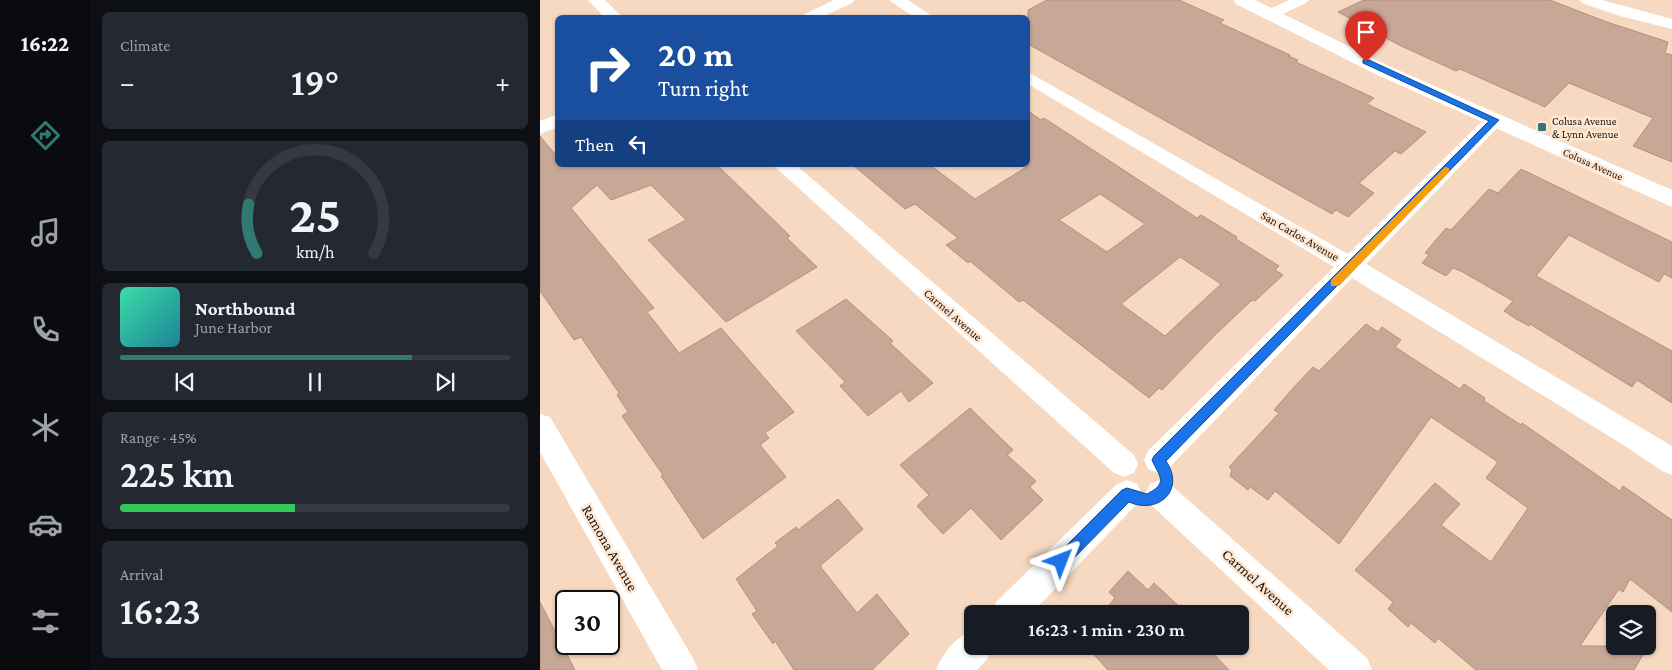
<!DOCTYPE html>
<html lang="en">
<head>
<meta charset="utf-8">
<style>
	:root { --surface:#171b24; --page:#242831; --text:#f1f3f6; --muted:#9ea1a6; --line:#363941; --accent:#317973 }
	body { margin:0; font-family:"Crimson Pro",serif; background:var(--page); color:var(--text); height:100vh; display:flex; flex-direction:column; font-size:19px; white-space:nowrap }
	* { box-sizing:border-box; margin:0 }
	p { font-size:16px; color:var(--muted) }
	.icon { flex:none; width:28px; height:28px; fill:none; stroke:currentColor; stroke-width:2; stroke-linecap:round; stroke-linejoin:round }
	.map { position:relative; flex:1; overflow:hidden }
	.details { display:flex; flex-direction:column; gap:12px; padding:12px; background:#0d0f14; width:450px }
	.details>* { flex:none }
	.top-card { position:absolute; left:15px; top:15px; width:475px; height:152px; border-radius:8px; box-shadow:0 1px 4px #0004; background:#1a4fa0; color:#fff; overflow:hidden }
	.fabs { position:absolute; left:1066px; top:605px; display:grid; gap:10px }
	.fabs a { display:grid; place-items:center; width:50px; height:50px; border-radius:8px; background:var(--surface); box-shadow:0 1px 4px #0004; font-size:25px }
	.speed { position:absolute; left:15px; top:590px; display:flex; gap:10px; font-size:25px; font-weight:700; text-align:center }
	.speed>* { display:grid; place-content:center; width:65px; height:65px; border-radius:50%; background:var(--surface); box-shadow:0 1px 4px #0004; line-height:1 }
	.speed .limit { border:2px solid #111; border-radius:8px; background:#fff; color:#111 }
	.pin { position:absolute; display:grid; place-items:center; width:42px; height:42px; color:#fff; margin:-51px -21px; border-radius:50% 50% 50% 0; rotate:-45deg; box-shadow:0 0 5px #0007 }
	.pin .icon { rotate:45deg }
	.me { position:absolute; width:55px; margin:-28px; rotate:45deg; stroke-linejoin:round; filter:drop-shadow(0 0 4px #0008) }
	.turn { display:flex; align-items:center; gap:18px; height:105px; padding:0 20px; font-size:22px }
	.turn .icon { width:65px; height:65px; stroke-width:2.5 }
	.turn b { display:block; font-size:35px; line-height:42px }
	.then { display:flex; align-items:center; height:48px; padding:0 20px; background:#0003; gap:10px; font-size:19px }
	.big { font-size:38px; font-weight:600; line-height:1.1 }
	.details .tile { flex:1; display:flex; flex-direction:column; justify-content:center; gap:8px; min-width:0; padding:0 18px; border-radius:8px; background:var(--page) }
	.details .dial { align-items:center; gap:0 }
	.dial svg { height:130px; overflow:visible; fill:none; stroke:var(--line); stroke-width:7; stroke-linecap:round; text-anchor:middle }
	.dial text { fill:var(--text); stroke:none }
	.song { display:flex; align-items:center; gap:15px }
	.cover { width:60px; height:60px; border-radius:8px; background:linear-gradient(135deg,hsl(160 70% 55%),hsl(190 70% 35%)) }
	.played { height:5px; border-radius:2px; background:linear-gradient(90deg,var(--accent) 75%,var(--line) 75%) }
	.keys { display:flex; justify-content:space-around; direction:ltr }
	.heat { display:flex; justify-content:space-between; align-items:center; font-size:28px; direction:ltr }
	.charge { height:8px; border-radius:4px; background:linear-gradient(90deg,#34c759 45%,var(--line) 0) }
	.trip { position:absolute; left:424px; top:605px; width:285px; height:50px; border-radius:8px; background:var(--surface); box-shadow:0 1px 4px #0004; font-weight:600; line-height:50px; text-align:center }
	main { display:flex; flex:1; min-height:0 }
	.tabs { display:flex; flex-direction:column; width:90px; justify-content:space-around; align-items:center; background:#090b0e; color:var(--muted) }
	.tabs .icon { width:35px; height:35px }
	.tabs .current { color:var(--accent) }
	.tabs b { font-size:22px; color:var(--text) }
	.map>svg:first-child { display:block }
	.building { fill:#c9a797; stroke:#b19181; fill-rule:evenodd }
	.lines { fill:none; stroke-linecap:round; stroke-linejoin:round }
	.minor { fill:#fff; fill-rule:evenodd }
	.tertiary { fill:#fff; fill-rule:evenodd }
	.route { fill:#1a73e8; stroke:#114b97 }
	.slow { fill:#f59e0b }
	.poi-dot { fill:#317973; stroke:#ffe7d3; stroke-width:2 }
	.labels { text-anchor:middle; stroke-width:5; stroke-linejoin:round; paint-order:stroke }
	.far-poi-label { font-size:11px; fill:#21170e; stroke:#ffe7d3; text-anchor:start }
	.far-street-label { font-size:11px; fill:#21170e; stroke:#ffe7d3 }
	.street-label { font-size:12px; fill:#21170e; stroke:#ffe7d3 }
	.near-street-label { font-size:15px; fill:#21170e; stroke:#ffe7d3 }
</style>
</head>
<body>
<main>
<nav class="tabs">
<b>16:22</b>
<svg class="icon current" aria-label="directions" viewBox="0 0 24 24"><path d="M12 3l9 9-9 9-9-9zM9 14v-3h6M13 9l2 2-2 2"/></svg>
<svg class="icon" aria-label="music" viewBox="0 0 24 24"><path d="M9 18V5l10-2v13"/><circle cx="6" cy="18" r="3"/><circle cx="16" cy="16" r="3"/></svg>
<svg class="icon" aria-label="phone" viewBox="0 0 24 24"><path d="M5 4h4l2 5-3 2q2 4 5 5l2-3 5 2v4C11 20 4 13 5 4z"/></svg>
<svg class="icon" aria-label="climate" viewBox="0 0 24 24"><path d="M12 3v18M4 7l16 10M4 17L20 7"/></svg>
<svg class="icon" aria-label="car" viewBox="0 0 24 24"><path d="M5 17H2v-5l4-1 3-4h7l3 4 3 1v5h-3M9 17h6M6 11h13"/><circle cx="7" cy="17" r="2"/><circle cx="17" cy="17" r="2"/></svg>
<svg class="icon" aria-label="filters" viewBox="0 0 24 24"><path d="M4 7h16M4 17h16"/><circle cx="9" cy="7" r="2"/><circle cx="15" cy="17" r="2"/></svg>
</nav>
<section class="details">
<div class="tile"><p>Climate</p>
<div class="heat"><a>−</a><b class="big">19°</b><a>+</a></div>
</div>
<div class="tile dial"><svg viewBox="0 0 100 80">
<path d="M14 69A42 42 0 1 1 86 69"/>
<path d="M14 69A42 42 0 0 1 9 39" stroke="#317973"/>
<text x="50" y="56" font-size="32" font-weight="700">25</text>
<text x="50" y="72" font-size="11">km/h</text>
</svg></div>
<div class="tile">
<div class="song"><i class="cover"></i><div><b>Northbound</b><p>June Harbor</p></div></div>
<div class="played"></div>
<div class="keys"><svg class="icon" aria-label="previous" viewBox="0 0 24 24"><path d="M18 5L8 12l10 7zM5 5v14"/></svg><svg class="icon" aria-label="pause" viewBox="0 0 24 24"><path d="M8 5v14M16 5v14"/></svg><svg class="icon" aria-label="next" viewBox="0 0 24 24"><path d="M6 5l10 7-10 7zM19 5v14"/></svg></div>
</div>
<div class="tile"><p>Range · 45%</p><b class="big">225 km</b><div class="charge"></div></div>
<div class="tile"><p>Arrival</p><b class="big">16:23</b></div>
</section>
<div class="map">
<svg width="1132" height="670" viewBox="0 0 1132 670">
	<rect width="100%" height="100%" fill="#f6d9c0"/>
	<g class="building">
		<path d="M507,0h132l45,20 -4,3 70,32 -2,1 10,4 -2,2 78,36 -7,6 59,28 -25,22 -6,-3 -36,32 15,10 -26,24 -12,-7 -4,4 -304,-170v-34z"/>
		<path d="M824,0h186l54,21 64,21 -3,11 7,2v107l-39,-16 20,-28 -84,-35 -24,24 -85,-38 -4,2 -57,-26 -61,-33z"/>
		<path d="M488,111l13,9 3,-2 153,100 4,-3 36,22 -1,2 43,27 -4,4 8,5 -28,26 -3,-1 -37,35 -53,55 -3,-2 -10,10 -126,-98 -4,2 -49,-41 -2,2 -22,-18 12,-7 -43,-34 -10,5 -52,-44h77l45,34 53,-33zM560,194l45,30 -38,28 -48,-32zM640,257l41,27 -56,52 -44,-32z"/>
		<path d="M0,136l18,22v7h159l73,71 -3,2 30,29 -91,55 -78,-82 38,-20 -35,-35 -40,15 -14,-15 -26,23 83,100 -7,4 32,41 42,-25 73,84 -29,21 4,5 -9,7 26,32 -83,62 -42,-63 2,-1 -41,-59 6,-4 -11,-17 2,-2 -38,-56 -7,3 -34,-49z"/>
		<path d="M981,169l151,73v36l-8,-4 -5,8 -90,-47 -33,41 136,75v52l-35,-23 -5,7 -102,-63 -1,2 -13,-7 -12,-8 9,-10 -52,-30 -8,-3 -7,8 -24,-13 7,-8 -4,-2 21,-25 5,2 38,-41 9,4z"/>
		<path d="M306,299l47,42 -3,2 43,40 -24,19 -8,-11 -33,25 -28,-30 5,-4 -49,-51z"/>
		<path d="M826,324l12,8 4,-5 19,13 -6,7 65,42 4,-5 21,14 -1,3 37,24 1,-2 98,68 3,-5 49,34v92l-42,-33 -7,13 -4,-3 -39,57h68l-14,24h-158l-38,-32 -3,5 -24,-20 -3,4 -20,-18 5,-7 -38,-32 80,-87 25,21 -19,21 50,37 37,-54 -42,-30 12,-16 -67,-45 -92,127 -64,-53 -7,9 -18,-13 -2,3 -18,-14 2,-6 -3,-3 50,-54 -5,-3 20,-23 19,-20 6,4z"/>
		<path d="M430,408l43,42 -6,5 29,26 -6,6 13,13 -42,40 -30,-32 -28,26 -26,-28 12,-11 -29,-30z"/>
		<path d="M298,499l25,30 -43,37 37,47 20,-19 32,40 -37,36h-78l-19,-29 -2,3 -21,-30 5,-3 -21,-32 42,-33 -3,-3 21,-16 2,3z"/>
		<path d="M588,571l20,19 6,-7 29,27 -3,4h-79l14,-16 -6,-6z"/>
		<path d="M0,602l35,68h-35z"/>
		<path d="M546,646h120l23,24h-121z"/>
	</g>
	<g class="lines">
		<g class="minor">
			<path d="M48,0h17l18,18h-18z"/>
			<path d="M294,0h21l-3,3 -32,15h-23z"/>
			<path d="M349,0h19l27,18h-20z"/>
			<path d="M749,0h20l-3,3 -36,17 -8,-5 2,-3z"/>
			<path d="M1039,0h23l70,19v10l-52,-13 -38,-13z"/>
			<path d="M488,72l320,182 139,-138h14l2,4 -2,4 -135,140 306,182v29l-10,-4 -37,-25 -273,-168 -184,191 -10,4 -10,-4 -4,-9 4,-9 186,-184 -306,-183z"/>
			<path d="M18,114v13l-18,7v-13z"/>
			<path d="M233,165h23l338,290 4,9 -4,9 -10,4 -10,-4z"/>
			<path d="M0,414l10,3 143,241 5,12h-36l-122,-218z"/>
			<path d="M587,480l10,4 5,10 -5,10 -106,110h-39l4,-12 121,-118z"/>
			<path d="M620,480l10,4 197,174 5,12h-43l-179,-166 -5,-10 5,-10z"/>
			<path d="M432,630v16h21l-5,12 -11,12h-41c6,-16 20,-33 36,-40z"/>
		</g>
		<path class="tertiary" d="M694,0h21l134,66 283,124v17l-297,-133 -139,-70z"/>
	</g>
	<path class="route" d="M823,60h6l130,60 -333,341c20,29 -8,54 -37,41l-63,64 -5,2 -5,-2 -2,-5 2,-5 66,-66 5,-2 20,6c22,-11 12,-18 5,-34l2,-4 335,-335 -126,-58z"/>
	<path class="slow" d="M905,167l4,1v4l-110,114h-8v-6z"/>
	<rect class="poi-dot" x="997" y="122" width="10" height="10" rx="2.5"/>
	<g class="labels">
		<g class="far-poi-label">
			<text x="1012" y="125">Colusa Avenue<tspan x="1012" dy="13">&amp; Lynn Avenue</tspan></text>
		</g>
		<g class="far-street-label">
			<text transform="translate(1053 164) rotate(24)" y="4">Colusa Avenue</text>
		</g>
		<g class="street-label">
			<text transform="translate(760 236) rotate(30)" y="4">San Carlos Avenue</text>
			<text transform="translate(413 315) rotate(41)" y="4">Carmel Avenue</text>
		</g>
		<g class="near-street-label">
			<text transform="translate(70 548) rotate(60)" y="5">Ramona Avenue</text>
			<text transform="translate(718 582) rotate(42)" y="5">Carmel Avenue</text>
		</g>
	</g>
</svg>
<div class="fabs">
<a><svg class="icon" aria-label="layers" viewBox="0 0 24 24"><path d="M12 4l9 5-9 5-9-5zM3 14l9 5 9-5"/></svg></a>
</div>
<div class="speed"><div class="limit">30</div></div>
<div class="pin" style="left:826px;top:62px;background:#d93025"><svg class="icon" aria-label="arrive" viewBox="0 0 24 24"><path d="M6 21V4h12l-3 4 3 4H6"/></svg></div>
<svg class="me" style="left:521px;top:561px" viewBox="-20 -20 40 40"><path d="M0-17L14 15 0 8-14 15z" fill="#1a73e8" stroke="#fff" stroke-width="4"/></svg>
<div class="trip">16:23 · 1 min · 230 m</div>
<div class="top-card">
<div class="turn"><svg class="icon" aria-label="right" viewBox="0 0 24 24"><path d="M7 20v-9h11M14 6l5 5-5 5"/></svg><div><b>20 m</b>Turn right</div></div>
<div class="then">Then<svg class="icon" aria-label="left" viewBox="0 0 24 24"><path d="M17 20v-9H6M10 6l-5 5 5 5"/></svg></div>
</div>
</div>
</main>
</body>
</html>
